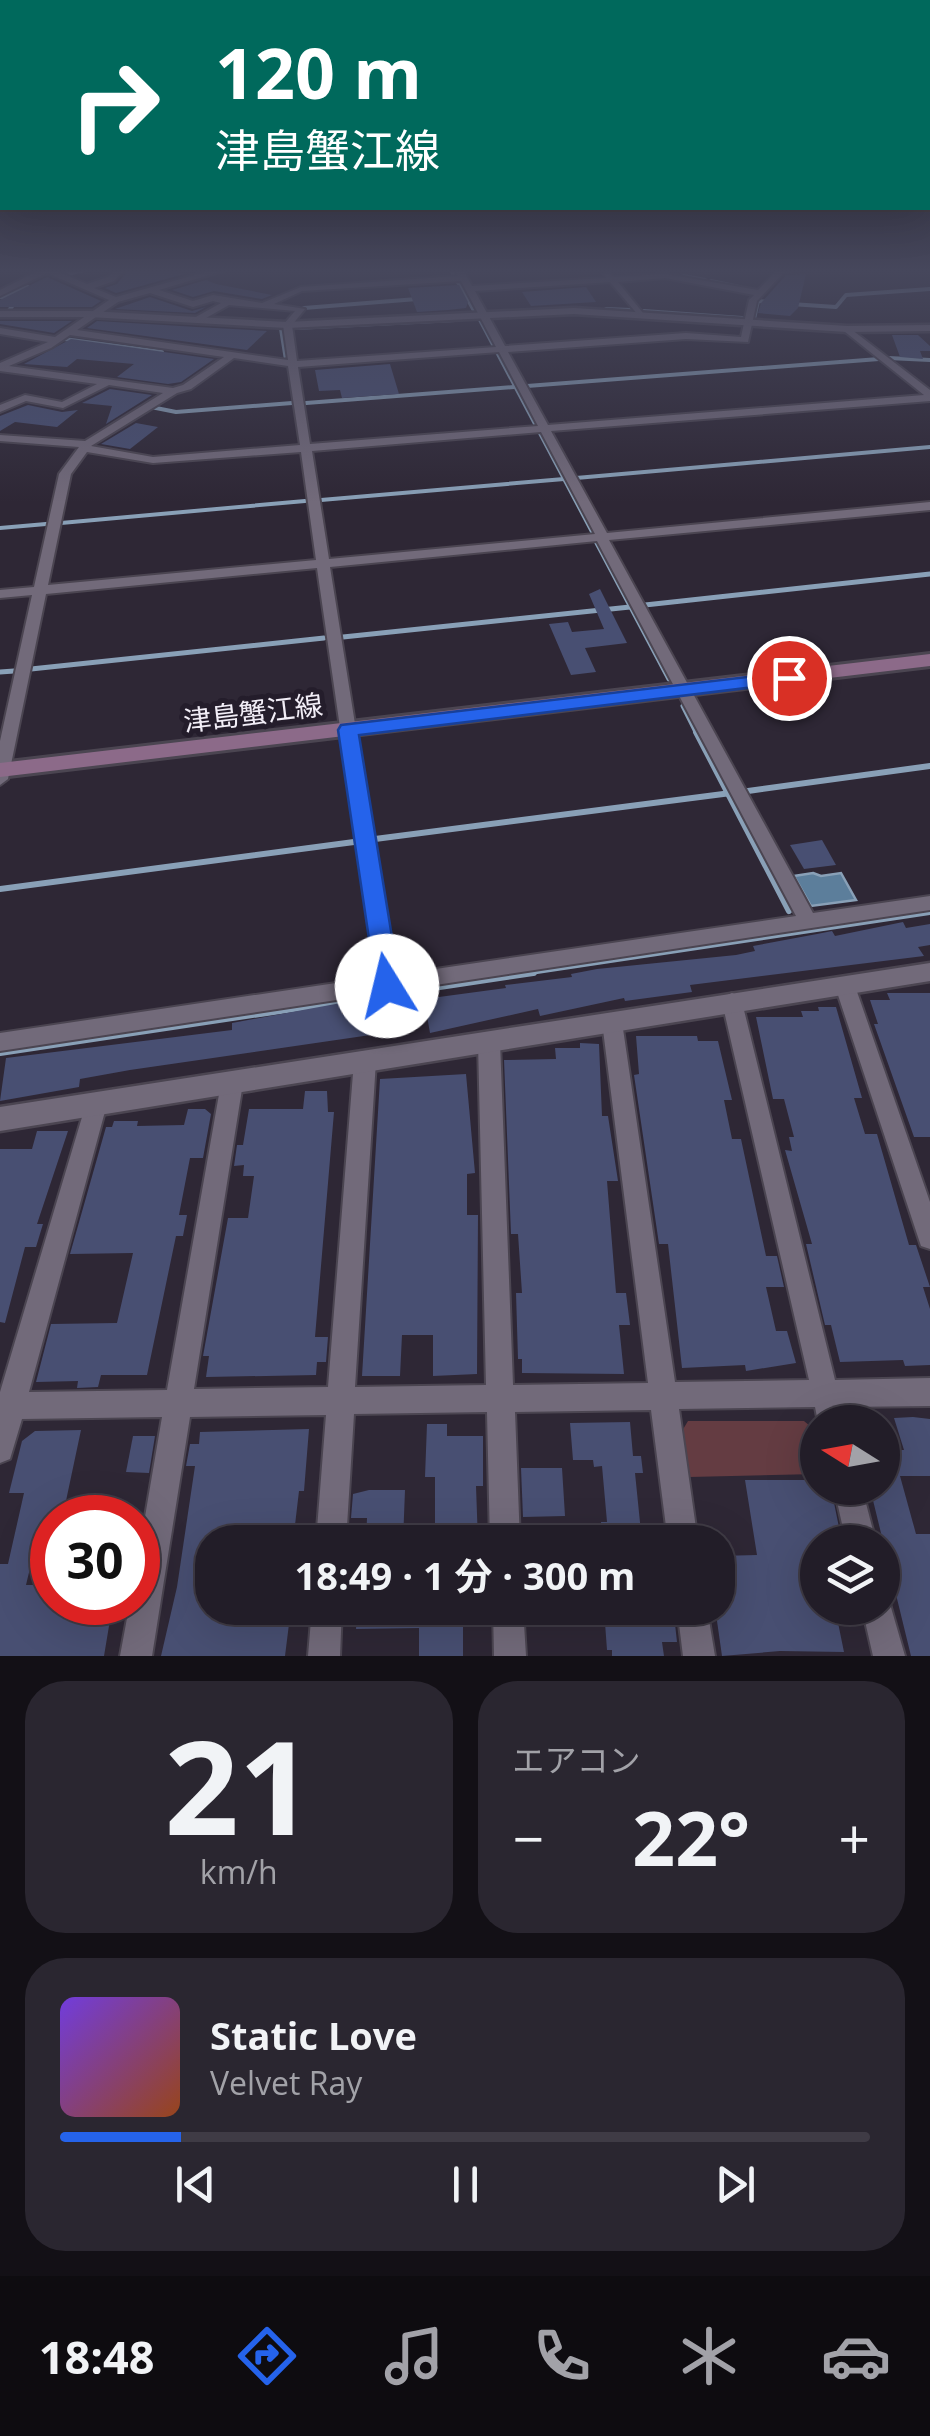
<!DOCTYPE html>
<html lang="ja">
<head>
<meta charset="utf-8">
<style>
	:root { --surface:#221d28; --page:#2a2630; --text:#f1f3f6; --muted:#a2a2a8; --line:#3f3b45; --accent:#2563eb }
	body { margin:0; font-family:"Open Sans","Noto Sans JP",sans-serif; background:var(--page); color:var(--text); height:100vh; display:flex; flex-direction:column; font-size:38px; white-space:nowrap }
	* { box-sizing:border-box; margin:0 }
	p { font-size:32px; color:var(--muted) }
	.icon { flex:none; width:55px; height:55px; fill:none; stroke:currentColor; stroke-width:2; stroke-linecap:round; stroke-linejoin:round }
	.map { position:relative; height:1656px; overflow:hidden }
	.sheet { display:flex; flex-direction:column; gap:25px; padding:25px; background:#131016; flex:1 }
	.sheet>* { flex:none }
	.top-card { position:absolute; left:0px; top:0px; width:930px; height:210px; box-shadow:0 10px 40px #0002,0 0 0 2px var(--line); background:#00695c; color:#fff; overflow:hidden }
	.needle { width:65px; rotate:281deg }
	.fabs { position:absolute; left:800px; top:1405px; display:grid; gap:20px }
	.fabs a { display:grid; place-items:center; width:100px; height:100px; border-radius:50%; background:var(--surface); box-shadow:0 10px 40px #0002,0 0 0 2px var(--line); font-size:50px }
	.speed { position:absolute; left:30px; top:1495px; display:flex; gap:20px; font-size:50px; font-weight:700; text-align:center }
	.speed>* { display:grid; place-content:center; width:130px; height:130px; border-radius:50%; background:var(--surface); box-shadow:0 10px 40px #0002,0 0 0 2px var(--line); line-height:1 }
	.speed .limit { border:15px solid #d22; background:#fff; color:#111 }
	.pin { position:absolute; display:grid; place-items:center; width:85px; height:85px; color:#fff; margin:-42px; border:5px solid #fff; border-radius:50%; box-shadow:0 2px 10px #0007 }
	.me { position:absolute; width:110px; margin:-55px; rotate:351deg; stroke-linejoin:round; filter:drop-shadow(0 0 8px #0008) }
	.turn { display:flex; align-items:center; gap:35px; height:210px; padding:0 50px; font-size:45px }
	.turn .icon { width:130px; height:130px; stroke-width:2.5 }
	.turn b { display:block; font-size:70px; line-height:85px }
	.big { font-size:75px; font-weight:700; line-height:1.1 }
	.sheet .tile { flex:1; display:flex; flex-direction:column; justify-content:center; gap:15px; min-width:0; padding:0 35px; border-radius:40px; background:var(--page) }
	.sheet .dial { align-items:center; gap:0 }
	.dial b { font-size:130px; line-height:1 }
	.song { display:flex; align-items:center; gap:30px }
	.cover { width:120px; height:120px; border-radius:15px; background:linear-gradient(135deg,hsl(260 70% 55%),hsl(20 70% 35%)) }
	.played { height:10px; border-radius:5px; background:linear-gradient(90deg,var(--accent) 15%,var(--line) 15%) }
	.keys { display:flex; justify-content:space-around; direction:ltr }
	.heat { display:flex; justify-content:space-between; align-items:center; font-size:55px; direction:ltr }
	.sheet .tiles { flex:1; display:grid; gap:25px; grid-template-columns:1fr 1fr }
	.tile:last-child { grid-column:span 2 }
	.trip { position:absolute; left:195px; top:1525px; width:540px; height:100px; border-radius:40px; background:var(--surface); box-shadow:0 10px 40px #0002,0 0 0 2px var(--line); font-weight:700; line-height:100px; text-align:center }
	.menu { display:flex; height:160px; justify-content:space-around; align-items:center; background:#0e0c10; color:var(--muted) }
	.menu .icon { width:70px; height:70px }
	.menu .on { color:var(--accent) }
	.menu b { font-size:45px; color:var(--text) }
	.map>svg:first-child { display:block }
	.green { fill:#643c42 }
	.water { fill:#5c7e9b; stroke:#89a0b7; stroke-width:2.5 }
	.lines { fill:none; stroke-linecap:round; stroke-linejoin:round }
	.stream-far3 { stroke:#89a0b7; stroke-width:4 }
	.stream-far2 { stroke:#89a0b7; stroke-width:5 }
	.stream-far1 { stroke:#89a0b7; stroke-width:6 }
	.stream { stroke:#89a0b7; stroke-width:8 }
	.building { fill:#484f72 }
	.minor-casing { stroke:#4b4551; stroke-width:4 }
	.tertiary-casing { stroke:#4b4551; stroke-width:5 }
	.secondary-casing { stroke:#4b4551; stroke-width:6 }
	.minor { fill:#726a7a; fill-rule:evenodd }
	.tertiary { fill:#726a7a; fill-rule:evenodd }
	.secondary { fill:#8c6a89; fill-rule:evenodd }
	.route { fill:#2563eb; stroke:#184099; stroke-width:2.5 }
	.labels { text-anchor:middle; stroke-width:10; stroke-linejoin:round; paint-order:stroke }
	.street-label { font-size:28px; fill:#f2eef7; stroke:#241d2b }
</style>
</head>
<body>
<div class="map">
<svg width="930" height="1656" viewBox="0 0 930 1656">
	<rect width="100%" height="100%" fill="#2e2735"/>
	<path class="green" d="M688,1421h116l13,11v42l-128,3 -7,-46z"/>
	<path class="water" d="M813,873l8,3 20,-3 15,27 -45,6 -17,-30z"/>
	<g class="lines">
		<g class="stream-far3">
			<path d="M451,270l25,44"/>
			<path d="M65,275l18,-5"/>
			<path d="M684,276l21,4"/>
			<path d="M711,281l28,6"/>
			<path d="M791,304l45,3 10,-12 84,-6"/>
			<path d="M304,308l113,-9"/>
			<path d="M606,309l25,1"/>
			<path d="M644,311l98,7"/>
			<path d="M8,312l7,-10 -14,-5 27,-10"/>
			<path d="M473,319l6,-1 119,225"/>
			<path d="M754,319l4,-18 11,1"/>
			<path d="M295,328l160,-8"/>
			<path d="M64,339l98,13"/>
			<path d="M888,358l42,2"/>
			<path d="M277,360h9l-5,-31"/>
			<path d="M527,386l352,-27"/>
			<path d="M306,403l208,-16"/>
			<path d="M151,407l25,5 116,-9"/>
			<path d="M576,478l354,-31"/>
			<path d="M321,500l243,-21"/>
			<path d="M61,523l244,-22"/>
			<path d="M0,528l46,-4"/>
		</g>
		<g class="stream-far2">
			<path d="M596,541l73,138"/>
			<path d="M645,605l285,-31"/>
			<path d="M343,637l287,-30"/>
			<path d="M31,669l293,-31"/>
			<path d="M0,672l14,-1"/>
			<path d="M683,706l14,28"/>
		</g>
		<g class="stream-far1">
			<path d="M696,732l93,179"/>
			<path d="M748,791l182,-25"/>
			<path d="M375,839l356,-46"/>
			<path d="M0,889l354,-47"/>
			<path d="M517,974l413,-62"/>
		</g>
		<path class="stream" d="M0,1052l533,-80"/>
	</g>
	<g class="building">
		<path d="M128,270h43l13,4 -68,19 -11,-5 12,-4z"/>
		<path d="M806,274l-8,34 -8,8 -32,-3 3,-10 25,-28z"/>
		<path d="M47,277l54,24 -9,6h-92v-7z"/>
		<path d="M206,280l10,4 56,11 -10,4 -48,-8 -21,6 -21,-7z"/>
		<path d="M459,285l9,17 -2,6 -18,2 -31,2 -9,-24z"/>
		<path d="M586,287l10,15 -65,4 -9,-14z"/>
		<path d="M150,297l42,14 14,-4 -11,6 -80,-4z"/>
		<path d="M0,321h72l-18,12 -54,-9z"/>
		<path d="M97,321l100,6 70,4 -20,19 -160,-22z"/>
		<path d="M892,335h26l12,11v5h-10l3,8 -23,-2z"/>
		<path d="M71,339l143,20 -33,23 -13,2 -51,-7 17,-13 -57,-5 -10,8 -43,-3z"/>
		<path d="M390,364l9,30 -57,4 -2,-8 -21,1 -4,-21z"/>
		<path d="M110,389l42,6 -46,29 6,-18 -30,-3z"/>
		<path d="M28,405l34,7 16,-2 -21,17 -42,-5 -15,9v-15z"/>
		<path d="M136,423l22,4 -28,22 -29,-5z"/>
		<path d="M600,589l27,54 -42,5 11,24 -25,3 -22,-51 19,-2 4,10 32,-3 -15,-35z"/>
		<path d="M822,840l14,25 -32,4 -14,-24z"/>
		<path d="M903,922l3,6 24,-4v21l-12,2 6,9 -234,29 2,7 -67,9 -1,-3 -84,18 -2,-7 -108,24 -6,-34 82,-11 -1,-3 67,-8 -1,-3 26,-5 139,-14 19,-4 -2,-5 64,-12 15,-3 3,5z"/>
		<path d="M887,993h43v144h-16l-40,-113h4l-8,-24h20z"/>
		<path d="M341,1003l1,11 51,-8 5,25 -268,39 -50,9 -1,8 -79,14 6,-43 226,-28v-7z"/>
		<path d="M818,1007h18l26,91h-8l11,36h12l32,111h7l14,42h-7l7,22v56l-25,1 -2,-6 -63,2 -9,-37h-6l-19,-81h6l-27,-94 7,1 -3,-14h5l-10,-38h-11l-17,-82h47l-2,-6h18z"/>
		<path d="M636,1036h61l1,5h20l14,59h-8l8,39h9l25,117h11l7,31h-18l10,44h11l9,32 -50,8 -1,-6 -63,3 -14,-124h-9l-25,-169 5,-1z"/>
		<path d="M580,1043l19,1 3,72h6l10,65h-11l9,112h10l4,32h-11l5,49 -102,-1v-14h-4l-2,-66h6l-4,-59h-7l-7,-174 52,-1 -1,-11h25z"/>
		<path d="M466,1074l9,99 -8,1v41h11l-1,159 -44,2v-41h-31l-2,41h-38l18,-297z"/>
		<path d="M305,1091h22l1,21h6l-19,225h13l-2,25h-9l-1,13 -110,2 3,-21h-6l25,-138h20l6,-42h-11l1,-11 -10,1 3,-21h6l6,-36h54z"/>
		<path d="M188,1109h17l6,5 -8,44h-13l-11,57h8l-4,21h-7l-29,139h-46l-3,12 -21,1 1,-7 -42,1 15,-58 66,-1 16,-70 -63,1 36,-127h6l2,-6h24l-1,5 47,-1z"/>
		<path d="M37,1131h31l-31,93h6l-7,23h-11l-20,76 -5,-1v-173h32z"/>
		<path d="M913,1417l17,2v57h-30l16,58h14v122h-19l-41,-168h12v-38h22l-10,-32z"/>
		<path d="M630,1422l3,34h8l2,17h-8l7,69h-39l-2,-20h6l-5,-56 -8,1 -1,-7h-20l-3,-37z"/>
		<path d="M427,1424h20v12h36v50h-7l2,56h-43v-65h-10z"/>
		<path d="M309,1429l-5,62h-5l-6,51h-81v66h79l-6,48h-124l16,-69 18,-121h-9l4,-22h9l1,-12z"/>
		<path d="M81,1430l-18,85h-11v28h-16l-10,42h23l-4,17h68l-9,54h-104v-92h8l16,-71h-15l13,-52 13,-10z"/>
		<path d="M133,1436h22l-6,37 -23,-1z"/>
		<path d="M521,1468h41l3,48 -42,1z"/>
		<path d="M745,1480h73v8h13l11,54h-24v66h17l9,44 -64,-1 -58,5 -5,-35 1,-65 39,-1z"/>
		<path d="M369,1490h36l-2,52h-37l1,-24h-16l2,-24z"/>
		<path d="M357,1608h106v48h-44v-28l-63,1z"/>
		<path d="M534,1608h122l1,16h18l2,18h-15l2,14h-52v-6h-5l-2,-27 -70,1z"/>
	</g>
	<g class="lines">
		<defs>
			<g id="minor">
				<path d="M40,270h14l33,14 21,-7 8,-7h8l-10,11 -20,7 22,9 97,-27h13l-67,20 34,11 20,-6 49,8 39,-16 157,-11 -3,-6h8l9,16 134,-8 -2,-3 4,-2 6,4 51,-3 93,16 20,-20h15l-9,2 -27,29 -9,41 -62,-3 -178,13 40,73 376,-30 -80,-64 3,-5 83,64v11l-379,30 56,102 323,-31v8l-321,30 204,373 117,-17v14l-930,141v-18l376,-56 -59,-409 -271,26 -38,185 -8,6v-44l32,-146 -32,3v-8l34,-3 25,-113 20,-27 -79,-6v-6l85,6 78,-48 -54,-8 -46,23 -37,-7 -26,11v-7l25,-10 37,7 35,-18 -97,-13v-8l48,-21 -48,-8v-6l55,9 54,-37 -62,-27 -47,23v-6zM665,278l89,17 -5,5 -8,37 -55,-4 -181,13 -30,-55 135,-9 29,34 4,-3 -25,-31zM461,281l35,66 -199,14 -5,-36 13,-16 -31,-5 28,-13zM150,293l43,14 20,-6 8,2 -27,15 3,5 32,-18 66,6 -12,14 5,35 -211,-30 41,-28zM70,335l154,22 -41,28 -10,3 -164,-22 42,-18zM499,352l39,74 -228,18 -12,-77zM234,358l54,8 12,79 -147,12 -62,-11 86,-53 14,-4zM541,432l54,102 -266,25 -17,-108zM87,452l66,11 148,-11 15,108 -268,25 23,-111zM597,541l199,375 -401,59 -65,-408z"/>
				<path d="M845,978l7,2 3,6 75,216v47l-9,-3 -3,-9 -83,-251 3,-6z"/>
				<path d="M732,993l7,3 3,6 93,378 95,-2v28l-88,1 4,15h-28l-3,-15 -136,2 19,133h-30l-17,-132 -136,2 5,130h-30l-3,-130 -133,2 -8,128h-30l10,-127 -136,2 -38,239h-32l10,-54h8v-44l24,-141 -140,2 -12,40 -10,4v-71l88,-295 8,-3 8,3 3,7 -78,288 138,-2 54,-307 3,-7 8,-3 8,3 3,7 -49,306 134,-2 26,-326 3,-7 8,-2 8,2 3,7 -21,326 131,-2 -8,-343 4,-7 7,-2 7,2 4,7 13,343 135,-2 -46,-361 3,-6 7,-3 7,3 3,6 53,360 134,-2 -87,-378 3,-6z"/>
				<path d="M834,1488h28l14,54h-30z"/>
				<path d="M882,1595l6,2 17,59h-32l-11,-48h20z"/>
				<path d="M312,1608h30l-2,48h-32z"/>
				<path d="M493,1608h30l3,48h-32z"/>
				<path d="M677,1608h30l8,48h-32z"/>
			</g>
			<g id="tertiary">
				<path d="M574,308l273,18 83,-1v6l-83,1 -273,-18 -287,14 -198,-11h-89v-6h89l198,11z"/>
				<path d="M930,963v18l-930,150v-24z"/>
			</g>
			<path id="secondary" d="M930,654v12l-930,111v-14z"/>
		</defs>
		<use href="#minor" class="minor-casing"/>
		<use href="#tertiary" class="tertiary-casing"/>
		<use href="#secondary" class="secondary-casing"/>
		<use href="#minor" class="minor"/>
		<use href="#tertiary" class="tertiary"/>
		<use href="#secondary" class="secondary"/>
	</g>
	<linearGradient id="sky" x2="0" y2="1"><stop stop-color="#19151d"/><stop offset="0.54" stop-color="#46475c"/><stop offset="1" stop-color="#46475c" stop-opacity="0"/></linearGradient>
	<rect width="930" height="502" fill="url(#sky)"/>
	<path class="route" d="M789,672l10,6 -3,4 -437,53 41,251 -4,7 -9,4 -10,-4 -39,-263 3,-5z"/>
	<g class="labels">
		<g class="street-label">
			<text transform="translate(253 713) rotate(-7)" y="10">津島蟹江線</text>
		</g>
	</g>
</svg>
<div class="fabs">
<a><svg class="needle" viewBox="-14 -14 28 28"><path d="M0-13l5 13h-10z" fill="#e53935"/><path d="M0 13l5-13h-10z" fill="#a2a2a8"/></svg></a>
<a><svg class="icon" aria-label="layers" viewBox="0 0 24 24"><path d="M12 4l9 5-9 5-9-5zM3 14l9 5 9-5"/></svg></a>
</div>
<div class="speed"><div class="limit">30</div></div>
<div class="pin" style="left:789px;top:678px;background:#d93025"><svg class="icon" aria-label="arrive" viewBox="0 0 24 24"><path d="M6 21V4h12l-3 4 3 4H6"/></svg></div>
<svg class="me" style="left:387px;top:986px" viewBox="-20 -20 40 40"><circle r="19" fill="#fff"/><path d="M0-13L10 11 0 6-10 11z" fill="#2563eb"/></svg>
<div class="trip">18:49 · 1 分 · 300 m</div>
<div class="top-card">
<div class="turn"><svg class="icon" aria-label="right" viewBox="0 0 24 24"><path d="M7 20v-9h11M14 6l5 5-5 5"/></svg><div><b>120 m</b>津島蟹江線</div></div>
</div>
</div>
<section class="sheet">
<div class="tiles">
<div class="tile dial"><b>21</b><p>km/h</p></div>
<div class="tile"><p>エアコン</p>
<div class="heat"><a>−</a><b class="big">22°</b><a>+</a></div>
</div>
<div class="tile">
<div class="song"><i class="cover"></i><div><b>Static Love</b><p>Velvet Ray</p></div></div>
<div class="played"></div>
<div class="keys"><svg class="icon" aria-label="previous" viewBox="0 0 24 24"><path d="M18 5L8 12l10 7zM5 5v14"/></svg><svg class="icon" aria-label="pause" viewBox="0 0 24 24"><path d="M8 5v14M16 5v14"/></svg><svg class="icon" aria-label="next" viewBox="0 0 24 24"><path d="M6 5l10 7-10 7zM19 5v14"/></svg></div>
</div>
</div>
</section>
<nav class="menu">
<b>18:48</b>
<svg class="icon on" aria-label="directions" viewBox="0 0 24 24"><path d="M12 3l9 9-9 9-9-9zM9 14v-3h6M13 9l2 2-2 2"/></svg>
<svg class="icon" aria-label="music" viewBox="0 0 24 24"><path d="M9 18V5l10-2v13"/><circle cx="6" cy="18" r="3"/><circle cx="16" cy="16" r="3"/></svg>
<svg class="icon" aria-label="phone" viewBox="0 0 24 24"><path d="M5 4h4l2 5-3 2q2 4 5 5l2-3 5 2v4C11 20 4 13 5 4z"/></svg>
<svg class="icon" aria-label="climate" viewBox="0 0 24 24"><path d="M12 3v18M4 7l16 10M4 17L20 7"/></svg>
<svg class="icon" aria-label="car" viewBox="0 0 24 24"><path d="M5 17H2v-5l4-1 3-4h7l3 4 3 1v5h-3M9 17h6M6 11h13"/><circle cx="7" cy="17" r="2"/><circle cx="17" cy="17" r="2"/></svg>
</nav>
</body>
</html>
